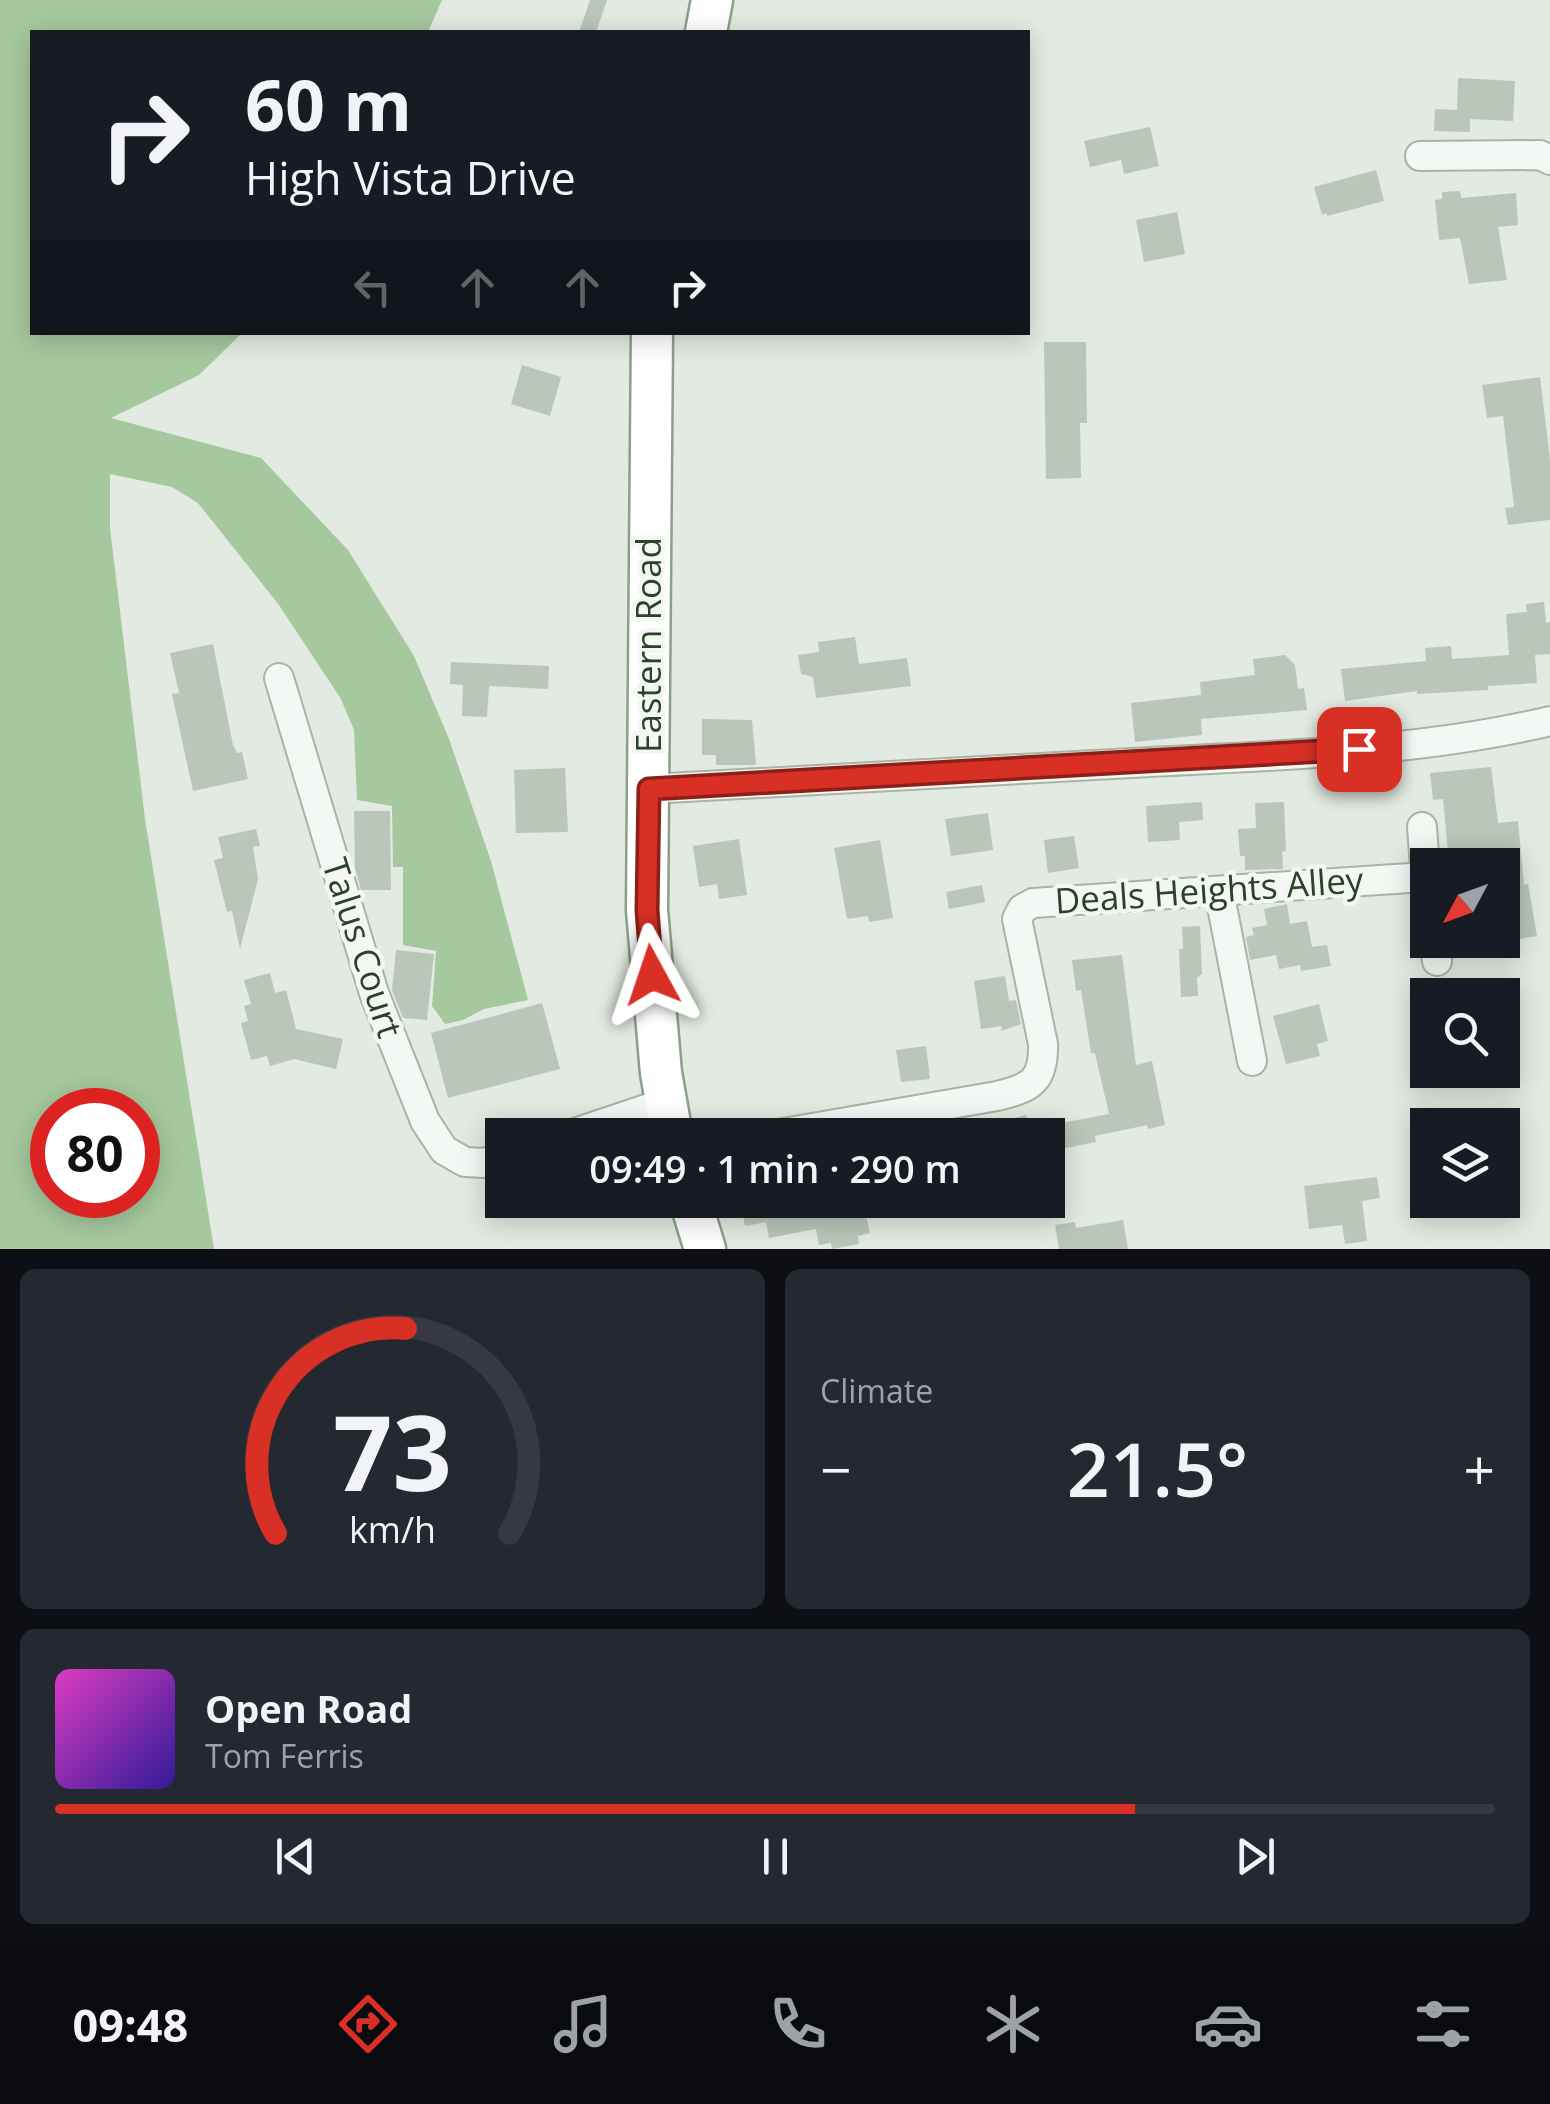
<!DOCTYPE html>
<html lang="en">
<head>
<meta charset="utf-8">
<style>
	:root { --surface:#171b24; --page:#242831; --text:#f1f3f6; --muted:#9ea1a6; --line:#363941; --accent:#d93025 }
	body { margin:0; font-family:"Open Sans",sans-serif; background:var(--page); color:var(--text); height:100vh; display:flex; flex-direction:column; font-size:38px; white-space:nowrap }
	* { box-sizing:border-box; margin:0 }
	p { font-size:32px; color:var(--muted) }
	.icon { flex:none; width:55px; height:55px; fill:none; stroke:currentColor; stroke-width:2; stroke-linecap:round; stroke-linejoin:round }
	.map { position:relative; height:1249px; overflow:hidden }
	.drawer { display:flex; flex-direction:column; gap:20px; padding:20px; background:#0d0f14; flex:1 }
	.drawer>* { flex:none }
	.banner { position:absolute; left:30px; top:30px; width:1000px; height:305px; border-radius:0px; box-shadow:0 5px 25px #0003; background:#171b24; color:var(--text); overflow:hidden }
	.needle { width:65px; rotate:229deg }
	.fabs { position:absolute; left:1410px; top:848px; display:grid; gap:20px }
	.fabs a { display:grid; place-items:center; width:110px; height:110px; border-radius:0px; background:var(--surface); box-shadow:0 5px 25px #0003; font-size:50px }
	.speed { position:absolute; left:30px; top:1088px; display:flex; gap:20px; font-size:50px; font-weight:700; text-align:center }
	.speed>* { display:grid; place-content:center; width:130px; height:130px; border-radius:50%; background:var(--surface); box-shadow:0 5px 25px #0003; line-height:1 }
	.speed .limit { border:15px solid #d22; background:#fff; color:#111 }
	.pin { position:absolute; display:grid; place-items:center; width:85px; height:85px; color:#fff; margin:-42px; border-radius:20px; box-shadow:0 5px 15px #0006 }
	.me { position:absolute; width:110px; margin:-55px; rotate:355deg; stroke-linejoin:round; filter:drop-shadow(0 0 8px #0008) }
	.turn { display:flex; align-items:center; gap:35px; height:210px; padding:0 50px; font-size:45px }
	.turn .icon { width:130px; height:130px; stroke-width:2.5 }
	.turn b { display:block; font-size:70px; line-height:85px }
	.lanes { display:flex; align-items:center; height:95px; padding:0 50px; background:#0003; justify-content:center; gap:50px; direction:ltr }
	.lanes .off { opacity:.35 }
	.big { font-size:75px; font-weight:600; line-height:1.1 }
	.drawer .tile { flex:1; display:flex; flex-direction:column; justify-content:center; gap:15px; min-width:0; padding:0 35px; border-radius:15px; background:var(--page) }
	.drawer .dial { align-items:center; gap:0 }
	.dial svg { height:260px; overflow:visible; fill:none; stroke:var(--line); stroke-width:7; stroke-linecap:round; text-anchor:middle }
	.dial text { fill:var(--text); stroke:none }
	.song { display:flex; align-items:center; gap:30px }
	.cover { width:120px; height:120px; border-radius:15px; background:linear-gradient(135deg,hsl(310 70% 55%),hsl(250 70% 35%)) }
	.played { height:10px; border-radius:5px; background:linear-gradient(90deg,var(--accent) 75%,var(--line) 75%) }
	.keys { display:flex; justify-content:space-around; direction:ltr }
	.heat { display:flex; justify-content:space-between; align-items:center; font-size:55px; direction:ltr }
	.drawer .tiles { flex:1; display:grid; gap:20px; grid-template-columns:1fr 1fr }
	.tile:last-child { grid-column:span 2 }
	.trip { position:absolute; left:485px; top:1118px; width:580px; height:100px; border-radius:0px; background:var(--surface); box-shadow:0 5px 25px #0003; font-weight:600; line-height:100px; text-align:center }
	.tabs { display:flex; height:160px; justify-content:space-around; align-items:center; background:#090b0e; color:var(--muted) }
	.tabs .icon { width:70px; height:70px }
	.tabs .active { color:var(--accent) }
	.tabs b { font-size:45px; color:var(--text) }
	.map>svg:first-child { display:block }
	.water { fill:#a6c89e; fill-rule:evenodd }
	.building { fill:#bac6b9 }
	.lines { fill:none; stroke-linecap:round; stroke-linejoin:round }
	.minor-casing { stroke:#a8b4a6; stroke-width:32 }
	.highway-casing { stroke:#8ba089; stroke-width:45 }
	.minor { stroke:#f4f8f4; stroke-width:28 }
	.highway { stroke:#fff; stroke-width:40 }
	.route-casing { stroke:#8d1f18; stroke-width:25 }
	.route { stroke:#d93025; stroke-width:18 }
	.labels { text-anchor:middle; stroke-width:9; stroke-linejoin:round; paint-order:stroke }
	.street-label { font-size:35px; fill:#2c412a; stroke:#f2f7f1 }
</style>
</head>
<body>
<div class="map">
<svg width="1550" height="1249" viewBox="0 0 1550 1249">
	<rect width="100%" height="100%" fill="#e2eae1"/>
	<path class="water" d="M0,0h442l-14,32h-396v300l210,1 -43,42 -88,43 150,40 87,92 66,106 35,83 42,122 37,139 -44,9 -21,11 -18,4 -13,-18 4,-55 -33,-6v-78h-10l-1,-61 -35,-6 -3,-70 -13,-31 -62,-94 -81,-102 -26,-16 -62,-13v54l35,291 69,430h-214zM138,1110v85h-86v-85z"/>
	<g class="building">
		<path d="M590,0h17l-11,32h-17z"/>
		<path d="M1458,78l57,3 -2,40 -43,-2v13l-36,-1 1,-22 22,1z"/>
		<path d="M1150,127l9,39 -35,8 -3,-14 -31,7 -6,-26z"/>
		<path d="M1376,170l8,31 -57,15v-3l-5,2 -8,-28z"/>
		<path d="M1460,191l1,7 55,-5 2,32 -20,2 9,53 -38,4 -9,-46 -21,2 -4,-40 7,-1v-7z"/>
		<path d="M1177,212l8,42 -41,8 -8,-42z"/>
		<path d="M1044,342h42l1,81h-7l1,55 -35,1z"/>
		<path d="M522,365l39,12 -11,39 -39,-12z"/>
		<path d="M1540,377l10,82v61l-42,5 -3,-17 9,-1 -11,-91 -16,2 -5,-33z"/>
		<path d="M1544,602l2,21 4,-1v32l-15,1 2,28 -49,3v4l-71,4v-3l-72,10 -4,-32 85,-8 -1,-13 26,-2 1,13 57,-4 -3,-41 21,-2 -1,-8z"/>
		<path d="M855,637l4,27 48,-6 4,28 -95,12 -3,-21 -12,-3 -3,-19 21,-3 -1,-10z"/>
		<path d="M213,644l20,101 4,8 5,-1 6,27 -55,12 -21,-97 7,-1 -9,-40z"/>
		<path d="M1285,655l10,10 3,24 6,-1 3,22 -106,9 1,16 -67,7 -4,-39 70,-8 -1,-13 55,-7 -2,-16z"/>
		<path d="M451,662l98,4 -1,23 -59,-3 -2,31 -25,-1 1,-31 -13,-1z"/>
		<path d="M702,719l50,1 4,45h-40v-10h-14z"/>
		<path d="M1491,767l7,56 20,-2 6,64 4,-1 9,52 -35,6v-77h-33l-1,-15 -20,1 -5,-52 -10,1 -3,-27z"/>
		<path d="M565,768l3,64 -52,1 -2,-63z"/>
		<path d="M1202,802l1,18 -24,2 1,18 -32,2 -2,-36z"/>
		<path d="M1284,802l2,49 -4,1 1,17 -38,1v-14h-5l-2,-27 18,-1 -1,-25z"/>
		<path d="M354,811h36l1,79h-30l-6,-21z"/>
		<path d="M988,813l5,37 -42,6 -6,-37z"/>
		<path d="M256,829l4,17 -7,1 5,32 -18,70 -8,-38 -5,1 -13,-52 9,-2 -5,-21z"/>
		<path d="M1074,836l5,32 -31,5 -4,-33z"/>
		<path d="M739,839l8,56 -28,4 -2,-15 -18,3 -6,-41z"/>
		<path d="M880,840l13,78 -24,4 -1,-6 -21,3 -13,-71z"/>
		<path d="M982,885l3,17 -36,7 -3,-17z"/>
		<path d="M1287,904l3,20 17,-3 5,26 15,-2 4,21 -30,5 -1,-6 -21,4 -3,-14 -26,5 -4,-23 8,-2 -2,-7 15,-3 -3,-16z"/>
		<path d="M1200,926l2,48 -5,4 1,18 -17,1 -2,-48h4l-1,-22z"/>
		<path d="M396,950l38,4 -7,66 -24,-2 -11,-28z"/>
		<path d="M1122,955l14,110 16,-4 13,64 -17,4 -1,-4 -52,11 1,6 -35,7 -5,-25 53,-10 -14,-61h-4l-10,-63 -5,1 -4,-31z"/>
		<path d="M270,973l5,20 11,-3 10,39 47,10 -7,30 -42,-10 -24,7 -3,-10 -16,4 -10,-37 7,-2 -4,-15 7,-2 -7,-24z"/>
		<path d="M1005,976l4,25 7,-1 5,24 -20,7 1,-5 -21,3 -7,-48z"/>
		<path d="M542,1003l18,66 -112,29 -17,-65z"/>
		<path d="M1319,1004l9,37 -11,3 3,12 -34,8 -13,-48z"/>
		<path d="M926,1046l4,33 -29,3 -5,-32z"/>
		<path d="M1026,1115l5,20h-59v-6z"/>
		<path d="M1377,1177l3,21 -18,3 5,40 -22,3 -3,-19 -33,4 -5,-43z"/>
		<path d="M740,1200h31l1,10 39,-6 -1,-4h45l3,14 7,-2 5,21 -12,3 1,8 -27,5 -1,-6 -12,2 -3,-16 -47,9 -3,-16 -21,4z"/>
		<path d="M1123,1220l5,29h-69l-4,-24 20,-3 1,6z"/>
	</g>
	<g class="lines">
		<defs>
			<g id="minor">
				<path d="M1420,156l120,-1 10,5"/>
				<path d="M279,678l95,315 51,128 19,29 21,12 19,1 18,-6"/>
				<path d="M649,789c167,-9 334,-18 501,-27 134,-7 270,-10 400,-41"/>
				<path d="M1422,827l5,67"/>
				<path d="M1219,891l33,170"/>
				<path d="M1434,940l3,21"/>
				<path d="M569,1135l95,-32"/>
				<path d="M772,1135l225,-39c34,-8 47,-15 46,-52l-26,-125 5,-10 11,-6 392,-26"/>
			</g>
			<g id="highway">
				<path d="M706,32l6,-32"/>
				<path d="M652,332l-5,578 14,163 11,62"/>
				<path d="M690,1200l15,49"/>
			</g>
		</defs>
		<use href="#minor" class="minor-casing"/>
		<use href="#highway" class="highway-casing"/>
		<use href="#minor" class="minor"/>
		<use href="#highway" class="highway"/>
	</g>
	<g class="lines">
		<defs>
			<path id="route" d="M652,975l-5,-65 2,-121 710,-40"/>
		</defs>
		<use href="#route" class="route-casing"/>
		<use href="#route" class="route"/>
	</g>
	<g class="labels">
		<g class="street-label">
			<text transform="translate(649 645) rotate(-90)" y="12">Eastern Road</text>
			<text transform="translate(1209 891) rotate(-4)" y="12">Deals Heights Alley</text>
			<text transform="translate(362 948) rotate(72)" y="12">Talus Court</text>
		</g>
	</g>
</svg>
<div class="fabs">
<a><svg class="needle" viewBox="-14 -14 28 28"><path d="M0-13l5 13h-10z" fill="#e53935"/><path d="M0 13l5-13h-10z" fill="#9ea1a6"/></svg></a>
<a><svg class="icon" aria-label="search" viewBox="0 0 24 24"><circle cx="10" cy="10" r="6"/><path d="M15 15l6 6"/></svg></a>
<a><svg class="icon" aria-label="layers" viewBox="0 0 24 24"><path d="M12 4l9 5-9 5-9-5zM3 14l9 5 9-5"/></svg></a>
</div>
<div class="speed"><div class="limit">80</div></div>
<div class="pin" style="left:1359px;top:749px;background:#d93025"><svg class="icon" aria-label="arrive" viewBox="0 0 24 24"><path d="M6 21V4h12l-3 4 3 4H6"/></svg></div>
<svg class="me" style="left:652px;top:975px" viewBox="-20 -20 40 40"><path d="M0-17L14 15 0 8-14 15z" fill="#d93025" stroke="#fff" stroke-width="4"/></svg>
<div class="trip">09:49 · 1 min · 290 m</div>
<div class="banner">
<div class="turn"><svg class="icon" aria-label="right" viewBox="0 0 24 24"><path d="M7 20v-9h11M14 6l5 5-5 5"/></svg><div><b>60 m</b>High Vista Drive</div></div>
<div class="lanes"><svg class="icon off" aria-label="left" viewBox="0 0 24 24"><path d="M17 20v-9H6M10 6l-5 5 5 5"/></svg><svg class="icon off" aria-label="ahead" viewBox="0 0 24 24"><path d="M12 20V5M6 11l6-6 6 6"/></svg><svg class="icon off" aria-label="ahead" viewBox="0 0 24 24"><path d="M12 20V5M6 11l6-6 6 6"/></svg><svg class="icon" aria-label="right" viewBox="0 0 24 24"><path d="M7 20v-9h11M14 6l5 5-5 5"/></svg></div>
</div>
</div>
<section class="drawer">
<div class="tiles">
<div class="tile dial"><svg viewBox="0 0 100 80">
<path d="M14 69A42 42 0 1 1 86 69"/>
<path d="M14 69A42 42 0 0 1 54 6" stroke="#d93025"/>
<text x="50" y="56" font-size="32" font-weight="700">73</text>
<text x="50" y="72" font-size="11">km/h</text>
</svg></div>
<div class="tile"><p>Climate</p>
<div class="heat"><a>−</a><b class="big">21.5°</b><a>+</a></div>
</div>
<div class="tile">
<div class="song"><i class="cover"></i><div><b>Open Road</b><p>Tom Ferris</p></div></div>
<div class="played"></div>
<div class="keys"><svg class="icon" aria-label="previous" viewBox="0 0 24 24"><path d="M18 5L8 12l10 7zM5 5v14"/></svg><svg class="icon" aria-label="pause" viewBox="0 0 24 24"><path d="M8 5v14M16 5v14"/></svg><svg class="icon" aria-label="next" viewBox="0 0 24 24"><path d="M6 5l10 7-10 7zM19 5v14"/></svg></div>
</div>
</div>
</section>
<nav class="tabs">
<b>09:48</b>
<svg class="icon active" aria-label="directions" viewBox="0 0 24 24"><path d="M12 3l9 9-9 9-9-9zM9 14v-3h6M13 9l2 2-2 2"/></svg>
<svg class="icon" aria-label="music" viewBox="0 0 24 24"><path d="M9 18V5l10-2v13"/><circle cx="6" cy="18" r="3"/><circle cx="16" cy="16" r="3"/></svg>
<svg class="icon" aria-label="phone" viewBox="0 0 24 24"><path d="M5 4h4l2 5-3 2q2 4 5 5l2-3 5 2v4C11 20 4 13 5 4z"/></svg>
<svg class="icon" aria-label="climate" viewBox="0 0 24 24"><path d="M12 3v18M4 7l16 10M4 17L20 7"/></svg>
<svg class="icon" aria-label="car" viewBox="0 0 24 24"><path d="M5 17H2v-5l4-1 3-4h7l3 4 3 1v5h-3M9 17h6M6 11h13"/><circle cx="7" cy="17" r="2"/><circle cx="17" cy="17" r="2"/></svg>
<svg class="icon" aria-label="filters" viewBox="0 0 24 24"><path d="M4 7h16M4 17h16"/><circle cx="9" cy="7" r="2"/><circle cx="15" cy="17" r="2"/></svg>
</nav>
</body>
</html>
